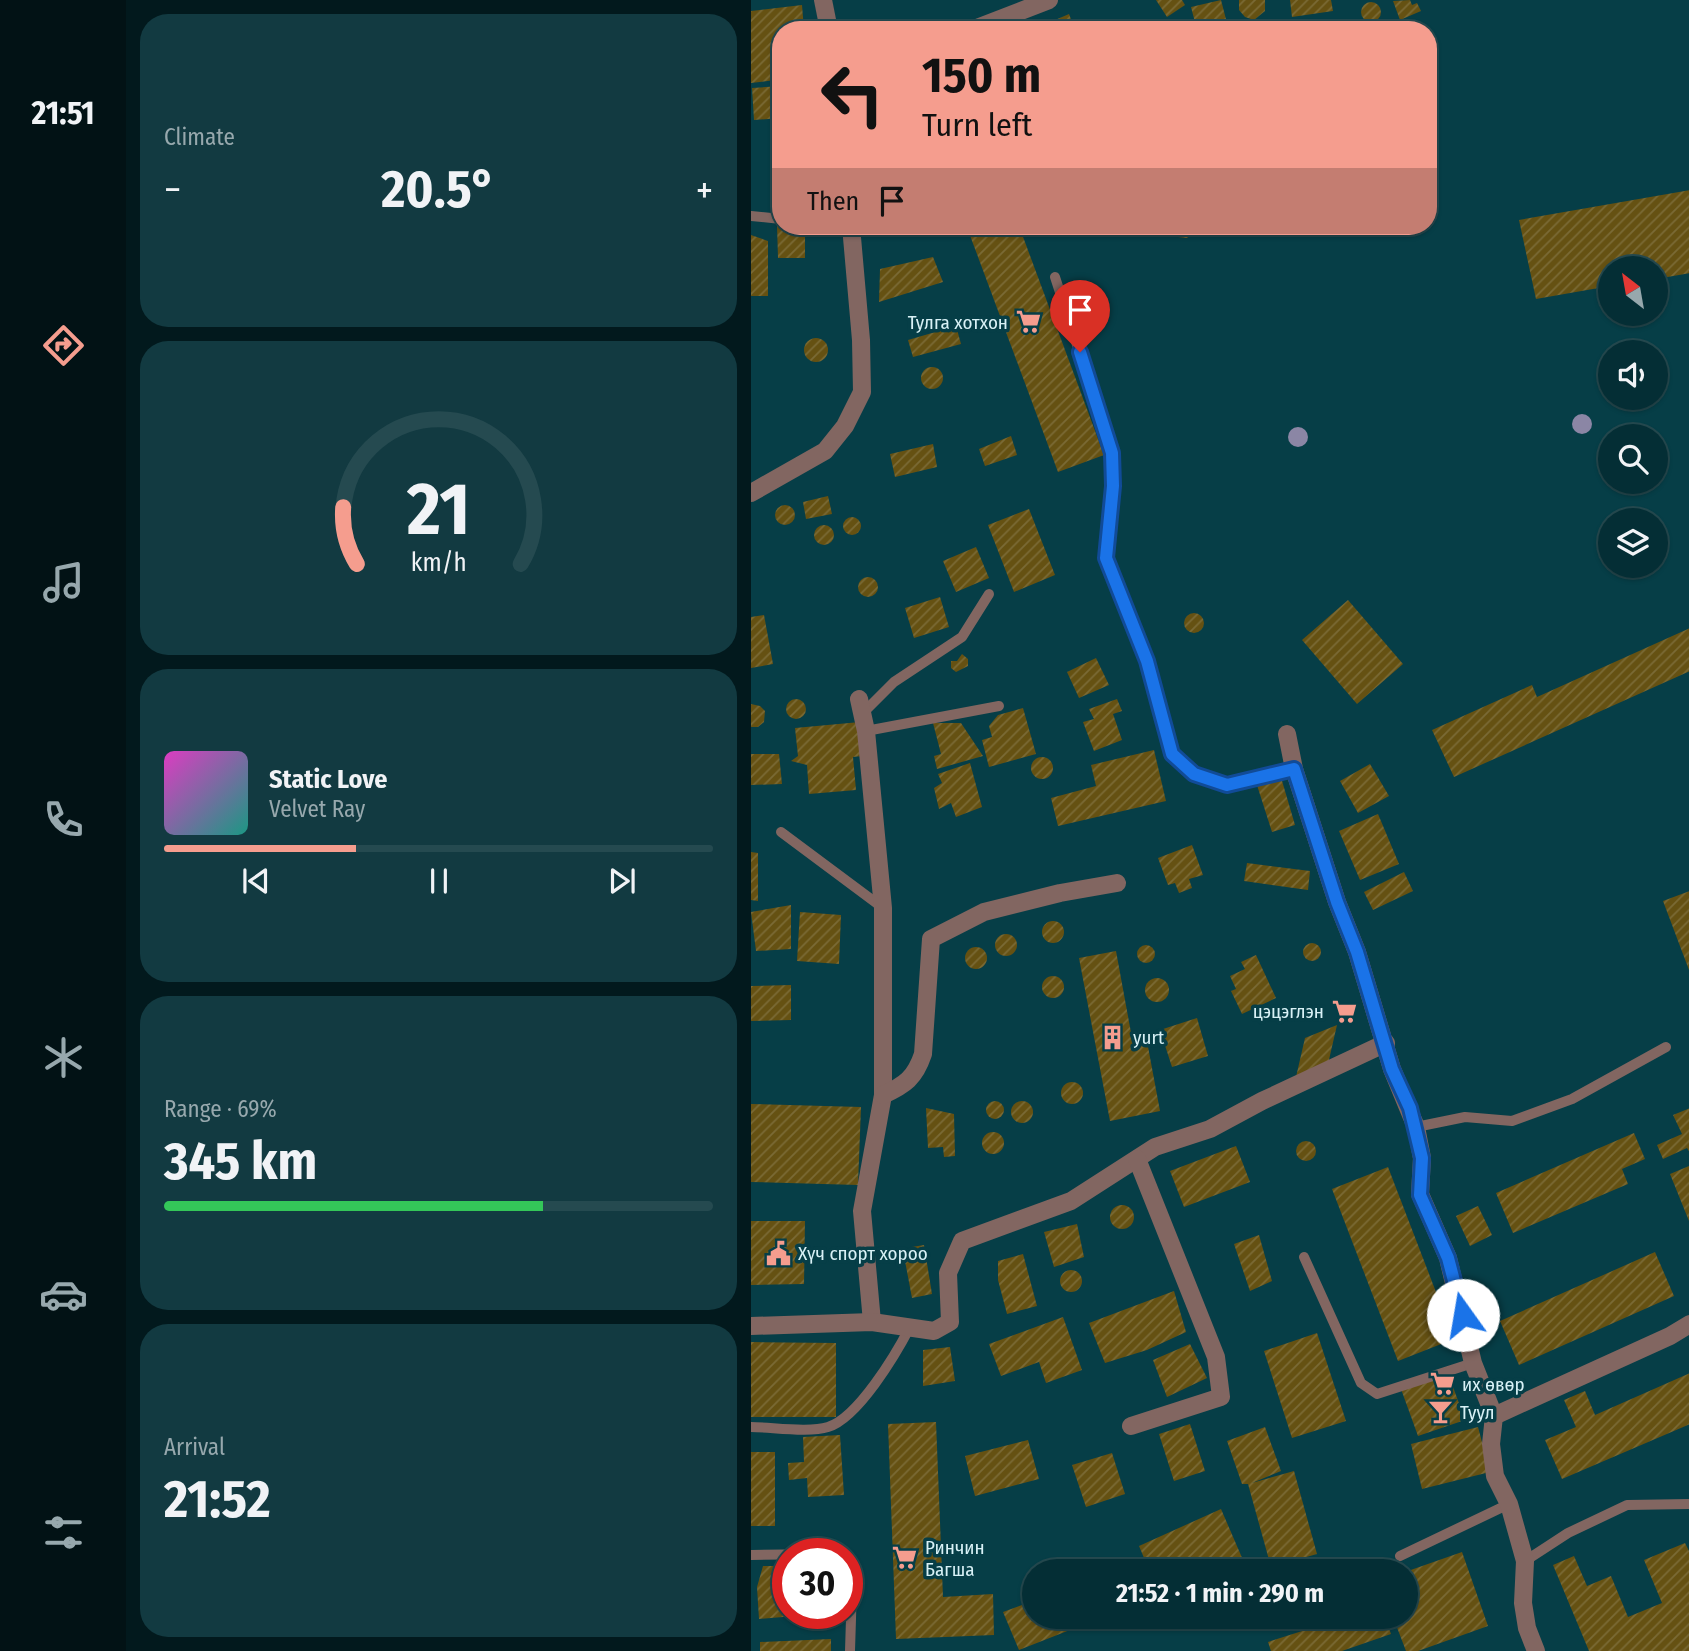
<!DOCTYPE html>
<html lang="en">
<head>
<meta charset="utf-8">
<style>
	:root { --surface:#042e35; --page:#123a41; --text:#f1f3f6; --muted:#97a8ad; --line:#254a50; --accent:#f59d8e }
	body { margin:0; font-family:"Fira Sans Condensed",sans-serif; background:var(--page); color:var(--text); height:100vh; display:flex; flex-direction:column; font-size:26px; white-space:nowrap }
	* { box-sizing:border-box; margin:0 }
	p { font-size:23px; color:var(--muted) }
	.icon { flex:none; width:38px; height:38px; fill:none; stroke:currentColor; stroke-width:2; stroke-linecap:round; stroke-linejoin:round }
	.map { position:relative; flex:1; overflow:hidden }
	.sheet { display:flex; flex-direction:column; gap:14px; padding:14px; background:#02191d; width:625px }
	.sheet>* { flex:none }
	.guide { position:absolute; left:21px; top:21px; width:665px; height:214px; border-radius:28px; box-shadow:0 2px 5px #0004,0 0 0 2px var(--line); background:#f59d8e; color:#111; overflow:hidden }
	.needle { width:46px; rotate:329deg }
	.fabs { position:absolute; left:847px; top:256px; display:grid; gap:14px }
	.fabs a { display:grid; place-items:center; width:70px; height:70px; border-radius:50%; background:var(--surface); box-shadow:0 2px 5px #0004,0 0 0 2px var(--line); font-size:35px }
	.speed { position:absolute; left:21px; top:1538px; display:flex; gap:14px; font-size:35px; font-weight:700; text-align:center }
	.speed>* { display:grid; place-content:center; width:91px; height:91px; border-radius:50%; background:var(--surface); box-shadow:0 2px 5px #0004,0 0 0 2px var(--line); line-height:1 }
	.speed .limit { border:10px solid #d22; background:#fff; color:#111 }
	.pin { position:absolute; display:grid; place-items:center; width:60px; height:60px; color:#fff; margin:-72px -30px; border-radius:50% 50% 50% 0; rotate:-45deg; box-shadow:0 0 7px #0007 }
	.pin .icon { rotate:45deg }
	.me { position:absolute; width:77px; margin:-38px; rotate:347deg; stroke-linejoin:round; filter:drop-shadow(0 0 5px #0008) }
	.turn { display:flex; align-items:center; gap:24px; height:147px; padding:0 35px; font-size:32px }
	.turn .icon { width:91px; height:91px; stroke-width:2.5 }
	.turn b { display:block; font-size:49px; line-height:60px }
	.then { display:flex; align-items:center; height:66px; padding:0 35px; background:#0003; gap:14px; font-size:26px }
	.big { font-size:52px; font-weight:700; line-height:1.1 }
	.sheet .tile { flex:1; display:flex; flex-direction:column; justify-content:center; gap:10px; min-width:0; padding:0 24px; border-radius:28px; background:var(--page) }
	.sheet .dial { align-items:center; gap:0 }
	.dial svg { height:182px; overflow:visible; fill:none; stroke:var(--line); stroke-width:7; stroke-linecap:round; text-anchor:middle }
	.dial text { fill:var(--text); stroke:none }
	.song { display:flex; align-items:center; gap:21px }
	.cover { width:84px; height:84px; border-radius:10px; background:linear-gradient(135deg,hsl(310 70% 55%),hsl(170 70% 35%)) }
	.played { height:7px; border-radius:4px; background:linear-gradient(90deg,var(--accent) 35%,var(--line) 35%) }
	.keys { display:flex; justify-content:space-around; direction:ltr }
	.heat { display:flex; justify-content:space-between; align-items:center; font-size:38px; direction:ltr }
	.charge { height:10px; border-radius:5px; background:linear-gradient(90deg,#34c759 69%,var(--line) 0) }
	.trip { position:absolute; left:271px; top:1559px; width:396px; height:70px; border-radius:35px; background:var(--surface); box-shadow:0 2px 5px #0004,0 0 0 2px var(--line); font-weight:700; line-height:70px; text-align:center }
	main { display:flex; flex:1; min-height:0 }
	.menu { display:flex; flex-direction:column; width:126px; justify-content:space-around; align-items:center; background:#021215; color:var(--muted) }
	.menu .icon { width:49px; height:49px }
	.menu .on { color:var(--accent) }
	.menu b { font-size:32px; color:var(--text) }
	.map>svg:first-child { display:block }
	.building { fill:url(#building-hatch) }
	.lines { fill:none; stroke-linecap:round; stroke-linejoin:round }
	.service { stroke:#826661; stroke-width:10 }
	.minor { stroke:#826661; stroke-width:18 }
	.tree { fill:#8b86a5 }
	.route-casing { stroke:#114b97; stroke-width:18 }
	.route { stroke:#1a73e8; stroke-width:12 }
	.labels { text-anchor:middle; stroke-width:7; stroke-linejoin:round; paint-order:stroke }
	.poi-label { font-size:19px; fill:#d8f1f6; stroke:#063e47; text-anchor:start }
</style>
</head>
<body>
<main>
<nav class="menu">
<b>21:51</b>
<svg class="icon on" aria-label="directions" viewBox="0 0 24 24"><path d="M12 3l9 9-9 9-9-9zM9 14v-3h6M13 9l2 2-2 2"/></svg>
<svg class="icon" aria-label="music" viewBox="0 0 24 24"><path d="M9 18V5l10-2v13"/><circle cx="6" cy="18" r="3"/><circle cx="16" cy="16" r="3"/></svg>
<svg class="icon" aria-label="phone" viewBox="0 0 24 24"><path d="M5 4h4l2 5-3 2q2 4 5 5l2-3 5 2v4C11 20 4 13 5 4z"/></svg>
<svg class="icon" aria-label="climate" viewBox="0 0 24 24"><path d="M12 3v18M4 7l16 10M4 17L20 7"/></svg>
<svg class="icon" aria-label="car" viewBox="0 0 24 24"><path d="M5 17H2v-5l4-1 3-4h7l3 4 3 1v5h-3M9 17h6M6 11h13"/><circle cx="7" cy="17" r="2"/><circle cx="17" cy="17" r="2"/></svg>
<svg class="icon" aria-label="filters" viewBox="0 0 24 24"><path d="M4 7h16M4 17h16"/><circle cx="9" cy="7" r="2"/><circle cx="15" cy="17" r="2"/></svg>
</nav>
<section class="sheet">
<div class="tile"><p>Climate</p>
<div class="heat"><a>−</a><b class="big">20.5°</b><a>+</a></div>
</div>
<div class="tile dial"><svg viewBox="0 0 100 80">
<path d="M14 69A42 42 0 1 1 86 69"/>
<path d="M14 69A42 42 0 0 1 8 44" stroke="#f59d8e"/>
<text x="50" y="56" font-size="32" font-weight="700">21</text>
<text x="50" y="72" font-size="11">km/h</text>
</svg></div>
<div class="tile">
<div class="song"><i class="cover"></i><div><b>Static Love</b><p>Velvet Ray</p></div></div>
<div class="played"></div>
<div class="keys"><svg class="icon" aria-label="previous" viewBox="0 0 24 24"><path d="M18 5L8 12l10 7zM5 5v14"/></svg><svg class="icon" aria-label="pause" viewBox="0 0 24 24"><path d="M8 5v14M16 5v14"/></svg><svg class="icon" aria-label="next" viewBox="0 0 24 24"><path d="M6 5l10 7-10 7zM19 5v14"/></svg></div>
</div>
<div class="tile"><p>Range · 69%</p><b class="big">345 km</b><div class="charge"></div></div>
<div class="tile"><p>Arrival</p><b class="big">21:52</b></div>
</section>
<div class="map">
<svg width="939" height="1651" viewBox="0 0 939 1651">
	<defs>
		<pattern id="building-hatch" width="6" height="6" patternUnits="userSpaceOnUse" patternTransform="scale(1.75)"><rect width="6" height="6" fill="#655112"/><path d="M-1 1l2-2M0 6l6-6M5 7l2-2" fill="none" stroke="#7a6a35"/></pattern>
	</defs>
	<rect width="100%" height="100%" fill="#063e47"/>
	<g class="building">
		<path d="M405,0h26l3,5 -18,12z"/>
		<path d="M470,0l7,27 -31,3 -6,-23z"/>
		<path d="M488,0h26v11l-11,9 -9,-3 -6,-7z"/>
		<path d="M539,0h41l2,11 -41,6z"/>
		<path d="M659,0l2,5 5,-2 4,8 -21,9 -7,-19z"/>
		<circle cx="620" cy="12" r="10"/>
		<path d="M51,5l2,25h-23v36h-6v14l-24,3v-72z"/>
		<path d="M318,14l6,16h-43z"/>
		<path d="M144,23l3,7h-23v-1z"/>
		<path d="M30,86v32l-27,2 -2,-32z"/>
		<path d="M939,190v83l-34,6v-11h-46v18l-74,13 -17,-79z"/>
		<path d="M26,225l28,1v32h-27z"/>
		<path d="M228,226h40l85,229 -46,17 -90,-242z"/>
		<path d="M422,226h22l-1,7 -7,5 -9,-1z"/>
		<path d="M0,235l17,6v55h-17z"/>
		<path d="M182,257l10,25 -64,20 1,-33z"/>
		<path d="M205,326l5,18 -48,13 -5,-17z"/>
		<circle cx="65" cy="350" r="12"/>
		<circle cx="181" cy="378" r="11"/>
		<path d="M260,436l6,19 -32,11 -6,-17z"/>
		<path d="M182,444l4,23 -42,10 -5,-23z"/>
		<path d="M77,496l4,18 -26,5 -3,-17z"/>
		<circle cx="34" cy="515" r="10"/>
		<path d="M278,509l26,66 -41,17 -26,-67z"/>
		<circle cx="101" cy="526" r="9"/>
		<circle cx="73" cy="535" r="10"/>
		<path d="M225,547l13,31 -33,14 -13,-31z"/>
		<circle cx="117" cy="587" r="10"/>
		<path d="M189,597l9,30 -35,11 -9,-30z"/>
		<path d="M597,600l55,64 -46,40 -55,-64z"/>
		<circle cx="443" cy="623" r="10"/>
		<path d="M13,615l9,49 -22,4v-51z"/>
		<path d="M939,628v43l-236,106 -22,-47 100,-45 5,12z"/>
		<path d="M211,654l6,5v7l-12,6 -5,-4v-7h6z"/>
		<path d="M345,658l13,27 -30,13 -12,-26z"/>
		<circle cx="45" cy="709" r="10"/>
		<path d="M366,699l5,12 -9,3 9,26 -28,11 -11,-29 11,-3 -5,-10z"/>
		<path d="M0,704l9,2 5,5 -1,11 -6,5h-7z"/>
		<path d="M272,708l13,46 -47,13 -7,-27 10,-3 -3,-11 9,-11z"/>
		<path d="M109,722l3,34 -10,1 3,33 -47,4 -2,-29 -16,-4 7,-5 -3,-28z"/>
		<path d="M182,723h28l22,33 -46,13 -3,-13 7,-2z"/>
		<path d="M403,750l12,51 -108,25 -7,-28 45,-12 -5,-21z"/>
		<path d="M0,754h28l3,30 -31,1z"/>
		<circle cx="291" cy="768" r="11"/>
		<path d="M219,763l12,44 -26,10 -5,-14 -12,6 -5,-21 8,-5 -4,-9z"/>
		<path d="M619,764l19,32 -31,17 -18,-32z"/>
		<path d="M529,774l15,51 -23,7 -16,-50z"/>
		<path d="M627,814l21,50 -39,16 -21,-49z"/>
		<path d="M441,845l11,30 -14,4 3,9 -13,5 -4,-10 -7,2 -10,-27z"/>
		<path d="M0,852l7,1v48l-7,-1z"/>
		<path d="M496,863l63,8 -2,19 -64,-9z"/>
		<path d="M653,872l9,19 -40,19 -9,-18z"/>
		<path d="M939,891v79h-1l-26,-69z"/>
		<path d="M40,905v44l-35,2 -5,-39z"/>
		<path d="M49,912l41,3 -2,49 -42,-3z"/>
		<circle cx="302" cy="932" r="11"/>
		<circle cx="255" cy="945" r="11"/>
		<circle cx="561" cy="952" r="9"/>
		<circle cx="395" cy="954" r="9"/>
		<circle cx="225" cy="958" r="11"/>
		<path d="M365,951l16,87 14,-2 14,75 -50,10 -31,-163z"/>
		<path d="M505,955l20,43 -34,16 -11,-23 5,-2 -6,-13 15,-7 -4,-7z"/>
		<circle cx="302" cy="987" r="11"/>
		<circle cx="406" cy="990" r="12"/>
		<path d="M40,985v35l-40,1v-35z"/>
		<path d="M446,1018l11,38 -36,11 -12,-37z"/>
		<path d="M586,1025l-9,39 -32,13 9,-39z"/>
		<circle cx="321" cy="1093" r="11"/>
		<circle cx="244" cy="1110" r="9"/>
		<circle cx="271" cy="1112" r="11"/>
		<path d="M0,1104l110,3 -3,78 -107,-3z"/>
		<path d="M175,1108l28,6 1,42 -11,1 -1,-10 -15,1z"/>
		<path d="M939,1108v45l-3,-5 -24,11 -6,-14 25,-11 -9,-19z"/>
		<circle cx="242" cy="1143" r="11"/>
		<path d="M883,1133l11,26 -23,10 6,15 -115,49 -17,-40z"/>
		<circle cx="555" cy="1151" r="10"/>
		<path d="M485,1146l14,36 -66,25 -14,-36z"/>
		<path d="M938,1166v55l-19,-47z"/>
		<path d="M637,1167l66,172 -56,22 -66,-172z"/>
		<circle cx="371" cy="1217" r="12"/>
		<path d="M727,1206l14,29 -22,11 -14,-30z"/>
		<path d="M0,1221h54l-1,63 -53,1z"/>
		<path d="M326,1224l7,33 -30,10 -10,-35z"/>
		<path d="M508,1235l13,46 -22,10 -16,-47z"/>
		<path d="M173,1245l8,49 -20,4 -7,-37 10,-2 -3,-12z"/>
		<path d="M904,1252l19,44 -155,69 -19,-44z"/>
		<path d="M272,1254l14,52 -30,8 -9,-34v-19z"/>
		<circle cx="320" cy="1281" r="11"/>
		<path d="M423,1291l12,41 -39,18 -42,13 -16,-40z"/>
		<path d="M312,1317l19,53 -36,13 -7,-21 -38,14 -12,-32z"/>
		<path d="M566,1333l29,88 -54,17 -28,-87z"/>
		<path d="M0,1342l85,1v74h-85z"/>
		<path d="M439,1344l17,34 -40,19 -14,-37z"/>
		<path d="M199,1347l5,34 -32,5v-36z"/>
		<path d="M697,1373l17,47 -47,16 -17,-47z"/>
		<path d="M939,1373v51l-128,55 -17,-39 31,-13 -12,-27 21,-9 10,24z"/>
		<path d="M185,1422l7,175 50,-3 1,41 -98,4 -8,-215z"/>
		<path d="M439,1424l15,47 -31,10 -15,-47z"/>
		<path d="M514,1427l16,44 -29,12 42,-12 23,83 -46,13 -23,-83h-6l-15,-43z"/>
		<path d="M727,1427l12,45 -68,17 -11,-45z"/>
		<path d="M89,1435l4,60 -36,2 -1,-19 -18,2 -1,-17 16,-1 -1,-25z"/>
		<path d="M277,1440l11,39 -64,17 -10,-40z"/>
		<rect x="0" y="1452" width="24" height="74"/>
		<path d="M361,1453l13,41 -39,13 -14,-42z"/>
		<path d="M470,1509l22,51 -26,12h-67l-11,-26z"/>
		<path d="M934,1543l5,10v98h-101l-36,-86 21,-9 13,30 24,-10 17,41 34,-14 -18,-43z"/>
		<path d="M711,1552l26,74 -70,25h-12l-13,-34h12v-45z"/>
		<path d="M12,1566h25v48h31l-60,5 -2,-32z"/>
		<path d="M284,1600v17h68l-84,33 -16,-38z"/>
		<path d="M567,1617h67l6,17 -49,17h-71l-3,-9 53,-17z"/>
		<path d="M80,1639v12h-71v-9z"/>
	</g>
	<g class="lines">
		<g class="service">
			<path d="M0,216l30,3"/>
			<path d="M304,277l57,176 1,33 -7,72 41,103 24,93 23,20 33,11 67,-16"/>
			<path d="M112,713l31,-31 68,-45 27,-43"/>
			<path d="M115,731l133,-25"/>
			<path d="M30,832l102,76"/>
			<path d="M665,1127l49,-10 47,4 60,-22 94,-52"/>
			<path d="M553,1257l57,126 16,11 96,-31"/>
			<path d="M0,1427c20,0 58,6 77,0 30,-9 68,-73 82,-100"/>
			<path d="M0,1555l75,-1"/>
			<path d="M649,1556l109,-52"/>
			<path d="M774,1561l43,-28 59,-28 63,-1"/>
			<path d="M96,1580l5,6 -2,65"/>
		</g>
		<g class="minor">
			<path d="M72,0l6,30"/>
			<path d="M221,30l77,-30"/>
			<path d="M0,493l74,-42 20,-25 17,-34 -1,-52 -10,-114"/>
			<path d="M108,699l7,32 17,177v187l-21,116 10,111"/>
			<path d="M536,734l7,35 43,133 20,50 35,117 24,58 6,31 -2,36 28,64 25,105 21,53 -3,28 4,32 14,28 16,57 -2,42 4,25 9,23"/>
			<path d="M132,1095c22,-10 32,-17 40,-41l8,-115 53,-27 76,-19 57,-10"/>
			<path d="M0,1326l121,-4 62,9 16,-9 -2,-49 14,-32 109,-40 84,-54 55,-18 52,-28 124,-58"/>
			<path d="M743,1416l176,-80 20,-12"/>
			<path d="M380,1426l90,-29 -5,-40 -79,-198"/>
		</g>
	</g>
	<g class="tree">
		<circle cx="831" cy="424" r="10"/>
		<circle cx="547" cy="437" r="10"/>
	</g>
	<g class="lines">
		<defs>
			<path id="route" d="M329,352l32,101 1,33 -7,72 41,103 25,93 22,20 33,11 67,-16 43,133 20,50 35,117 18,39 12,50 -2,37 28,63 15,57"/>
		</defs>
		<use href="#route" class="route-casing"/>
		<use href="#route" class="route"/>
	</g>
	<defs>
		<symbol id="supermarket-bare" viewBox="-9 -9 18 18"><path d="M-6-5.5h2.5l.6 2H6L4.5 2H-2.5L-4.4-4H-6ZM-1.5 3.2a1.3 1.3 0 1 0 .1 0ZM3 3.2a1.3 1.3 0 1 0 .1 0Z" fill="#f59d8e" stroke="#063e47" stroke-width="2.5" paint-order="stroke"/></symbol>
		<symbol id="building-bare" viewBox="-9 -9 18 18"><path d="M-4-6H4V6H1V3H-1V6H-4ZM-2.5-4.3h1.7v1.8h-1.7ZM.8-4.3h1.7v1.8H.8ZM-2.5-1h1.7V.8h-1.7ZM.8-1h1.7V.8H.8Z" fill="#f59d8e" stroke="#063e47" stroke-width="2.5" paint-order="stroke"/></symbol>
		<symbol id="civic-bare" viewBox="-9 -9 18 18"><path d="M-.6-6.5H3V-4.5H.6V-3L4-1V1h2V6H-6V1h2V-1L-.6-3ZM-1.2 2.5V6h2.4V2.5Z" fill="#f59d8e" stroke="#063e47" stroke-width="2.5" paint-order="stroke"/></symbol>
		<symbol id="bar-bare" viewBox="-9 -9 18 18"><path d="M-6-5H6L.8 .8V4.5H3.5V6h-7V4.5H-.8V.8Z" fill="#f59d8e" stroke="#063e47" stroke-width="2.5" paint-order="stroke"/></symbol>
	</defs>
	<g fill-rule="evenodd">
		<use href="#supermarket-bare" x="260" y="304" width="35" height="35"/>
		<use href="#supermarket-bare" x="576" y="994" width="35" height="35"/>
		<use href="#building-bare" x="344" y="1020" width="35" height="35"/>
		<use href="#civic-bare" x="10" y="1236" width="35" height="35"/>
		<use href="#supermarket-bare" x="674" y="1366" width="35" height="35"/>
		<use href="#bar-bare" x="672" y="1394" width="35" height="35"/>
		<use href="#supermarket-bare" x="136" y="1540" width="35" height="35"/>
	</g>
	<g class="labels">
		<g class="poi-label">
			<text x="257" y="329" text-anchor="end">Тулга хотхон</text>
			<text x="573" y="1018" text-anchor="end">цэцэглэн</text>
			<text x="382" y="1044">yurt</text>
			<text x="47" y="1260">Хүч спорт хороо</text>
			<text x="711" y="1391">их өвөр</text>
			<text x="709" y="1419">Туул</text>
			<text x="174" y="1554">Ринчин<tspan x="174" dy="22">Багша</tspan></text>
		</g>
	</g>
</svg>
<div class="fabs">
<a><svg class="needle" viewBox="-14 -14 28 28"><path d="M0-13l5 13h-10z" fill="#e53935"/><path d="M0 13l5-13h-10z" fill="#97a8ad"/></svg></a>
<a><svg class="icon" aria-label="sound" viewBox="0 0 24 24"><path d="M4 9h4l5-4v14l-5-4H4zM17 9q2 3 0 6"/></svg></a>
<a><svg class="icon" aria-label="search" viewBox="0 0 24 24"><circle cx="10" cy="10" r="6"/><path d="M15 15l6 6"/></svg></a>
<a><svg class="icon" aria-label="layers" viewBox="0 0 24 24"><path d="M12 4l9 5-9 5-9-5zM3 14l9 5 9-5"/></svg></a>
</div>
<div class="speed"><div class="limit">30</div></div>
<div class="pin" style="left:329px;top:352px;background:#d93025"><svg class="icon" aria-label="arrive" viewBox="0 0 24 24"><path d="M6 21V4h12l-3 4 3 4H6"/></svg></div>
<svg class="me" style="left:712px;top:1315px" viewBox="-20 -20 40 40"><circle r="19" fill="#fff"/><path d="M0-13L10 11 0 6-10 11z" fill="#1a73e8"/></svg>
<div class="trip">21:52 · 1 min · 290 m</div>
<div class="guide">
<div class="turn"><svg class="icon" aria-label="left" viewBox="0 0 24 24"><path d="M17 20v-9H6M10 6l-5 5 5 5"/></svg><div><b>150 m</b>Turn left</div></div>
<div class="then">Then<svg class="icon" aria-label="arrive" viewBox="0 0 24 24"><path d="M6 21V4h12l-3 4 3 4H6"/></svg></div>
</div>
</div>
</main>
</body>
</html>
